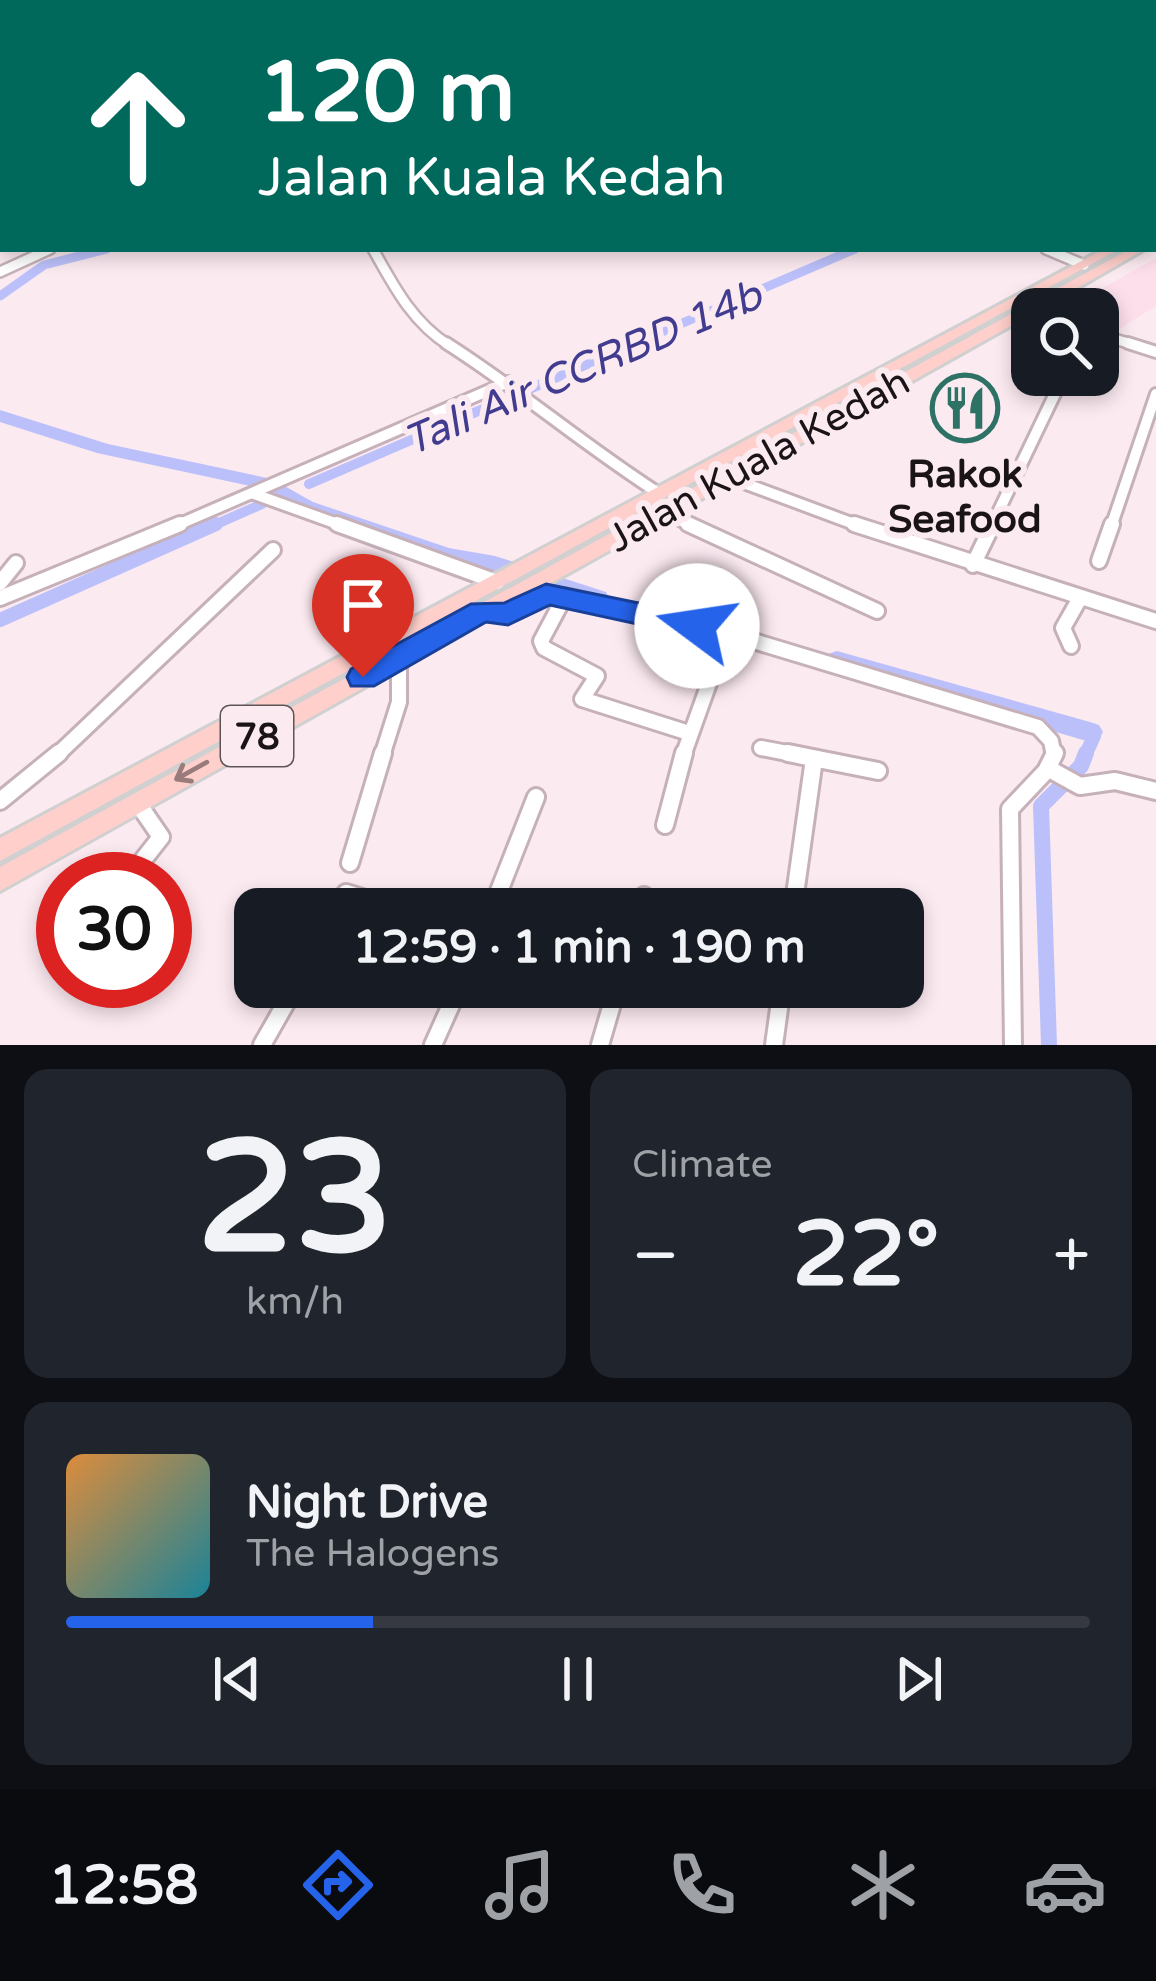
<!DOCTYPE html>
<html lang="en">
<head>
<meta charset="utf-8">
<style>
	:root { --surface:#171b24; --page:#20242c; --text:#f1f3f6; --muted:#9ea1a6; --line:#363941; --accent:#2563eb }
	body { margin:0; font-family:"Varela Round",sans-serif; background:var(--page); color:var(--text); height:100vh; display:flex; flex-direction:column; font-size:45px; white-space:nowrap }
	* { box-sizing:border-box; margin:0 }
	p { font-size:39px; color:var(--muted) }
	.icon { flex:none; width:66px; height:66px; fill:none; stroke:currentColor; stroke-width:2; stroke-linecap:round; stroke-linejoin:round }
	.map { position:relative; height:1045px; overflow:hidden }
	.side { display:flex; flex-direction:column; gap:24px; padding:24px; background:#0d0f14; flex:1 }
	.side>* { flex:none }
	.guide { position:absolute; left:0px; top:0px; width:1158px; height:252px; box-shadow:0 6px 18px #0003; background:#00695c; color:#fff; overflow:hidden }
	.tools { position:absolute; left:1011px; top:288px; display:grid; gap:24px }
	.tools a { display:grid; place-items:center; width:108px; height:108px; border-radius:24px; background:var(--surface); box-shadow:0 6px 18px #0003; font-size:60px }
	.speed { position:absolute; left:36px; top:852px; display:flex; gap:24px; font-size:60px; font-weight:700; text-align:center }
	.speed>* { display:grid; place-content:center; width:156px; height:156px; border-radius:50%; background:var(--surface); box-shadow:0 6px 18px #0003; line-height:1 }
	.speed .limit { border:18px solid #d22; background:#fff; color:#111 }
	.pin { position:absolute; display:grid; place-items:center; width:102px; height:102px; color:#fff; margin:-123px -51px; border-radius:50% 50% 50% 0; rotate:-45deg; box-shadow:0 0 12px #0007 }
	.pin .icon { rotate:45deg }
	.me { position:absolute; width:132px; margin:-66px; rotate:284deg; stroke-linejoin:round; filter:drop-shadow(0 0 9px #0008) }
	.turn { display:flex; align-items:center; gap:42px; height:252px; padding:0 60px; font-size:54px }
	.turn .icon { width:156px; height:156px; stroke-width:2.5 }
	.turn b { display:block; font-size:84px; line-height:102px }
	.big { font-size:90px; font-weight:700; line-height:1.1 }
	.side .card { flex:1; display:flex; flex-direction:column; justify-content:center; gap:18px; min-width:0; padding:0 42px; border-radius:24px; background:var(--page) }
	.side .dial { align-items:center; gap:0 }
	.dial b { font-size:156px; line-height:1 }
	.song { display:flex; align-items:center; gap:36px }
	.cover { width:144px; height:144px; border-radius:18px; background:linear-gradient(135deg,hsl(30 70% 55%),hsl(190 70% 35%)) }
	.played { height:12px; border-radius:6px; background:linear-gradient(90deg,var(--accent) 30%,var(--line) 30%) }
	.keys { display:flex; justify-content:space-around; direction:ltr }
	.heat { display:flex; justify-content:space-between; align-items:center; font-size:66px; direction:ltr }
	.side .tiles { flex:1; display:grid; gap:24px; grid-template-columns:1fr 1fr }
	.card:last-child { grid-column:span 2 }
	.trip { position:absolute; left:234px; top:888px; width:690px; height:120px; border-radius:24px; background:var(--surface); box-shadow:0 6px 18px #0003; font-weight:700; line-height:120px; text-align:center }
	.tab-bar { display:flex; height:192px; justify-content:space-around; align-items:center; background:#090b0e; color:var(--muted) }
	.tab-bar .icon { width:84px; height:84px }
	.tab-bar .selected { color:var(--accent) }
	.tab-bar b { font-size:54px; color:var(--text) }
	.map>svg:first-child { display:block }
	.built { fill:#fddeeb }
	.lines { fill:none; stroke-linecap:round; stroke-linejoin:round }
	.canal-far4 { stroke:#bbc0fa; stroke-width:6 }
	.canal-far3 { stroke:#bbc0fa; stroke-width:9 }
	.canal-far2 { stroke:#bbc0fa; stroke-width:10 }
	.canal-far1 { stroke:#bbc0fa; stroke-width:14 }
	.canal { stroke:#bbc0fa; stroke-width:16 }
	.river { fill:#bbc0fa; fill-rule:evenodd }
	.street-far4-casing { stroke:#c6b1ba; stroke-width:9 }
	.street-far3-casing { stroke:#c6b1ba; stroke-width:14 }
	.street-far2-casing { stroke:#c6b1ba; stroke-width:16 }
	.street-far1-casing { stroke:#c6b1ba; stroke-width:20 }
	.street-casing { stroke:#c6b1ba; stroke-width:22 }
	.primary-casing { stroke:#d1d0d1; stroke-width:6 }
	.street-far4 { stroke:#fff; stroke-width:6 }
	.street-far3 { stroke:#fff; stroke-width:9 }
	.street-far2 { stroke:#fff; stroke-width:10 }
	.street-far1 { stroke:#fff; stroke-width:14 }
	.street { stroke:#fff; stroke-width:16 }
	.primary { fill:#fecfcb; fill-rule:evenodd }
	.oneway { stroke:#987b7a }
	.route { fill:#2563eb; stroke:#184099; stroke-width:3 }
	.labels { text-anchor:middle; stroke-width:12; stroke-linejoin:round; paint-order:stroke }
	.shield { fill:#fceaf1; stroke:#5e5458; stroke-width:3 }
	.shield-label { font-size:36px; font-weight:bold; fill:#1b1417 }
	.street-label { font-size:39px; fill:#1b1417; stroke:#fceaf1 }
	.poi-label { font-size:39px; font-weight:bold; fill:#1b1417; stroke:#fceaf1 }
	.water-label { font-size:42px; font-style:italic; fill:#413c8f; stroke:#fceaf1 }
</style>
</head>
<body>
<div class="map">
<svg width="1156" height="1045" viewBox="0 0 1156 1045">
	<rect width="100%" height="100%" fill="#fceaf1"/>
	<path class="built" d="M1156,258v48l-48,30 -10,-2v-25h-32z"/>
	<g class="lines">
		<path class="canal-far4" d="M119,3l6,-3"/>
		<g class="canal-far3">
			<path d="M0,296l44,-31 63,-16"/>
			<path d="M629,346l226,-97"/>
		</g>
		<g class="canal-far2">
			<path d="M309,484l327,-141"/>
			<path d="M210,527l52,-23"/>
		</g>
		<g class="canal-far1">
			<path d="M0,620l216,-96"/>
			<path d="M1085,756l9,-20 -4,-4"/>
		</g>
		<path class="canal" d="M1049,1045l-8,-239 40,-40 5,-13"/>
		<g class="river">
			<path d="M0,410l108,34 164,35 41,23 136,46 46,8 111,36 3,6 -3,6 -8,2 -114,-38 -46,-8 -139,-48 -40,-24 -162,-35 -97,-31z"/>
			<path d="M837,651l253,71 9,3 4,7 -4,7 -9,3 -262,-76 -3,-6 3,-6z"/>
		</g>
		<defs>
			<g id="street-far4">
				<path d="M841,0l9,3"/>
				<path d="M931,0l11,3"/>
				<path d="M103,3l5,-3"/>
			</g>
			<g id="street-far3">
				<path d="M373,249c21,38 40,74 77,97"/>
				<path d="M1046,249l38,16"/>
				<path d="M0,272l50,-23"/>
				<path d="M1063,291l31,11"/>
				<path d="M1098,334l40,12"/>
			</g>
			<g id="street-far2">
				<path d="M446,343c74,47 140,104 214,151"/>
				<path d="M1128,343l28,9"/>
				<path d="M725,476l137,51"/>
				<path d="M254,494l92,33"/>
				<path d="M662,512l33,15"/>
				<path d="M173,527l335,-145"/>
				<path d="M991,527l73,-152"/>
				<path d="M1111,527l45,-133"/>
			</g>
			<g id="street-far1">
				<path d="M337,524l160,58"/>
				<path d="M688,524l189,87"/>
				<path d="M854,524l302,97"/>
				<path d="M1099,561l13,-37"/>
				<path d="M973,565l20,-41"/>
				<path d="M0,583l16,-20"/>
				<path d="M565,596l-24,45 3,7 53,28 -15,23 107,34"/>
				<path d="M0,598l180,-74"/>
				<path d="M484,611c29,4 52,-17 81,-15l162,37 311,94 13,14 3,15"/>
				<path d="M697,626l18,-28 -1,-22"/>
				<path d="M1071,646l-8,-18 17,-30"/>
				<path d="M761,748l42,8"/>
				<path d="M56,756l217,-206"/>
				<path d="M382,756l17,-54v-45"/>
				<path d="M683,756l44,-123"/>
			</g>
			<g id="street">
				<path d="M788,753l90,18"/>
				<path d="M1051,770l29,16 35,-5 41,10"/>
				<path d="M0,801l59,-48"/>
				<path d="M665,825l19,-72"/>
				<path d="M350,863l33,-110"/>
				<path d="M128,879l33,-42 -24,-35"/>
				<path d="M337,909l9,-16 51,16"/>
				<path d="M492,909l44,-112"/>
				<path d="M640,909l4,-13"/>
				<path d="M793,909l21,-150"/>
				<path d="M262,1045l33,-58"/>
				<path d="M433,1045l26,-58"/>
				<path d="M600,1045l17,-58"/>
				<path d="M774,1045l8,-58"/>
				<path d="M1013,1045l-3,-236 36,-38 9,-18"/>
			</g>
			<g id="primary">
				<rect x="1155" y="222" width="1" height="8"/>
				<rect x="1155" y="236" width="1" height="8"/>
				<path d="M1104,249h15l-1119,612v-23z"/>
				<path d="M1130,249h15l-104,60h-9v5l-1032,577v-24z"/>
			</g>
		</defs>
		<use href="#street-far4" class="street-far4-casing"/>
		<use href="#street-far3" class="street-far3-casing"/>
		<use href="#street-far2" class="street-far2-casing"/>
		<use href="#street-far1" class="street-far1-casing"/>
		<use href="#street" class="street-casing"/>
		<use href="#primary" class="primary-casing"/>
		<use href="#street-far4" class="street-far4"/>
		<use href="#street-far3" class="street-far3"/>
		<use href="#street-far2" class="street-far2"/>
		<use href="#street-far1" class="street-far1"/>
		<use href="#street" class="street"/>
		<use href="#primary" class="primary"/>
	</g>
	<defs><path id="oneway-shaft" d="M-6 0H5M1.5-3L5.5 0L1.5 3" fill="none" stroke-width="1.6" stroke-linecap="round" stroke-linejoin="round" transform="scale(3)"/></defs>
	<use class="oneway" href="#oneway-shaft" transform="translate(191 771) rotate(151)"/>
	<path class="route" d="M546,584l151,31 10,3 5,8 -5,7 -10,4 -147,-32 -42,20 -22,-3 -112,64h-23l-4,-9 4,-8 120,-65 33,-1z"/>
	<defs>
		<symbol id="restaurant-ring" viewBox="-11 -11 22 22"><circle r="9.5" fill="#fceaf1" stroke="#2e7265" stroke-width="1.5"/><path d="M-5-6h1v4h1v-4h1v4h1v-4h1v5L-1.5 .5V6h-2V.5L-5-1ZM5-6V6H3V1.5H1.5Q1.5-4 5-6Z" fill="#2e7265"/></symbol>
	</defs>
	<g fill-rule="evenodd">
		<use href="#restaurant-ring" x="927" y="370" width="76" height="76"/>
	</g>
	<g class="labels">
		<rect class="shield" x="221" y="706" width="72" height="60" rx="9"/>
		<g class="shield-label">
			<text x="257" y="749">78</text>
		</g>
		<g class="street-label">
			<text transform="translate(758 459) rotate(-29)" y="14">Jalan Kuala Kedah</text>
		</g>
		<g class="poi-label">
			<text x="965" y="487">Rakok<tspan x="965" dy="45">Seafood</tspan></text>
		</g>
		<g class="water-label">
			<text transform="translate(582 367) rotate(-23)" y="15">Tali Air CCRBD 14b</text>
		</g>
	</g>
</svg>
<div class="tools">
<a><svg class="icon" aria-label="search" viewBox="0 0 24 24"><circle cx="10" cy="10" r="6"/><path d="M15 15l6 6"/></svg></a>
</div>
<div class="speed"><div class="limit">30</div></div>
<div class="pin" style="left:363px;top:677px;background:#d93025"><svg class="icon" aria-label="arrive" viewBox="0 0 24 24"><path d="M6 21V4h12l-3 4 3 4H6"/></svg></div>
<svg class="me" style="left:697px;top:626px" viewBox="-20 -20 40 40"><circle r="19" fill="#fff"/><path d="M0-13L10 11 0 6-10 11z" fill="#2563eb"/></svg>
<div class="trip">12:59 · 1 min · 190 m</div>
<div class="guide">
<div class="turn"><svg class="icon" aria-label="ahead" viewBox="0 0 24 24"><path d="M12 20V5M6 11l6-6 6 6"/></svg><div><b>120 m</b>Jalan Kuala Kedah</div></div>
</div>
</div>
<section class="side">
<div class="tiles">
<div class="card dial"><b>23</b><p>km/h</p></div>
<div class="card"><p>Climate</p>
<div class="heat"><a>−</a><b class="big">22°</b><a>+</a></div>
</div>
<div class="card">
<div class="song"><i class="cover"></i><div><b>Night Drive</b><p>The Halogens</p></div></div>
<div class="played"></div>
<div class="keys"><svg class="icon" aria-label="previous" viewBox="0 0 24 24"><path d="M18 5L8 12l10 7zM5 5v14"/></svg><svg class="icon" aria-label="pause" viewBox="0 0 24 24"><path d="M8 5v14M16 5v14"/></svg><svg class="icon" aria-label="next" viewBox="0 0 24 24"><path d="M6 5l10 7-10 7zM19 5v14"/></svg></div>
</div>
</div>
</section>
<nav class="tab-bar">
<b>12:58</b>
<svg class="icon selected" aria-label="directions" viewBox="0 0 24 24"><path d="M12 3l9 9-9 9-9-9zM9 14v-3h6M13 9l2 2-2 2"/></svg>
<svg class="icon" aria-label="music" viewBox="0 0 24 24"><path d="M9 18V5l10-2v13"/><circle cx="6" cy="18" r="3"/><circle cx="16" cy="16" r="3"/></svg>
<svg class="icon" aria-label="phone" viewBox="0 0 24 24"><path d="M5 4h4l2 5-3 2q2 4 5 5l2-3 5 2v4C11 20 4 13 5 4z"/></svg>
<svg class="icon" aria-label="climate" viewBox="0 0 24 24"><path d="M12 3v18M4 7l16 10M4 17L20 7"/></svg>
<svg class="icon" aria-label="car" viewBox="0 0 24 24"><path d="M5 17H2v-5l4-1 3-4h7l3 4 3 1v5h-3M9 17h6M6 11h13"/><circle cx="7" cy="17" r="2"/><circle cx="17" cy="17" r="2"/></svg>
</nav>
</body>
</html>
